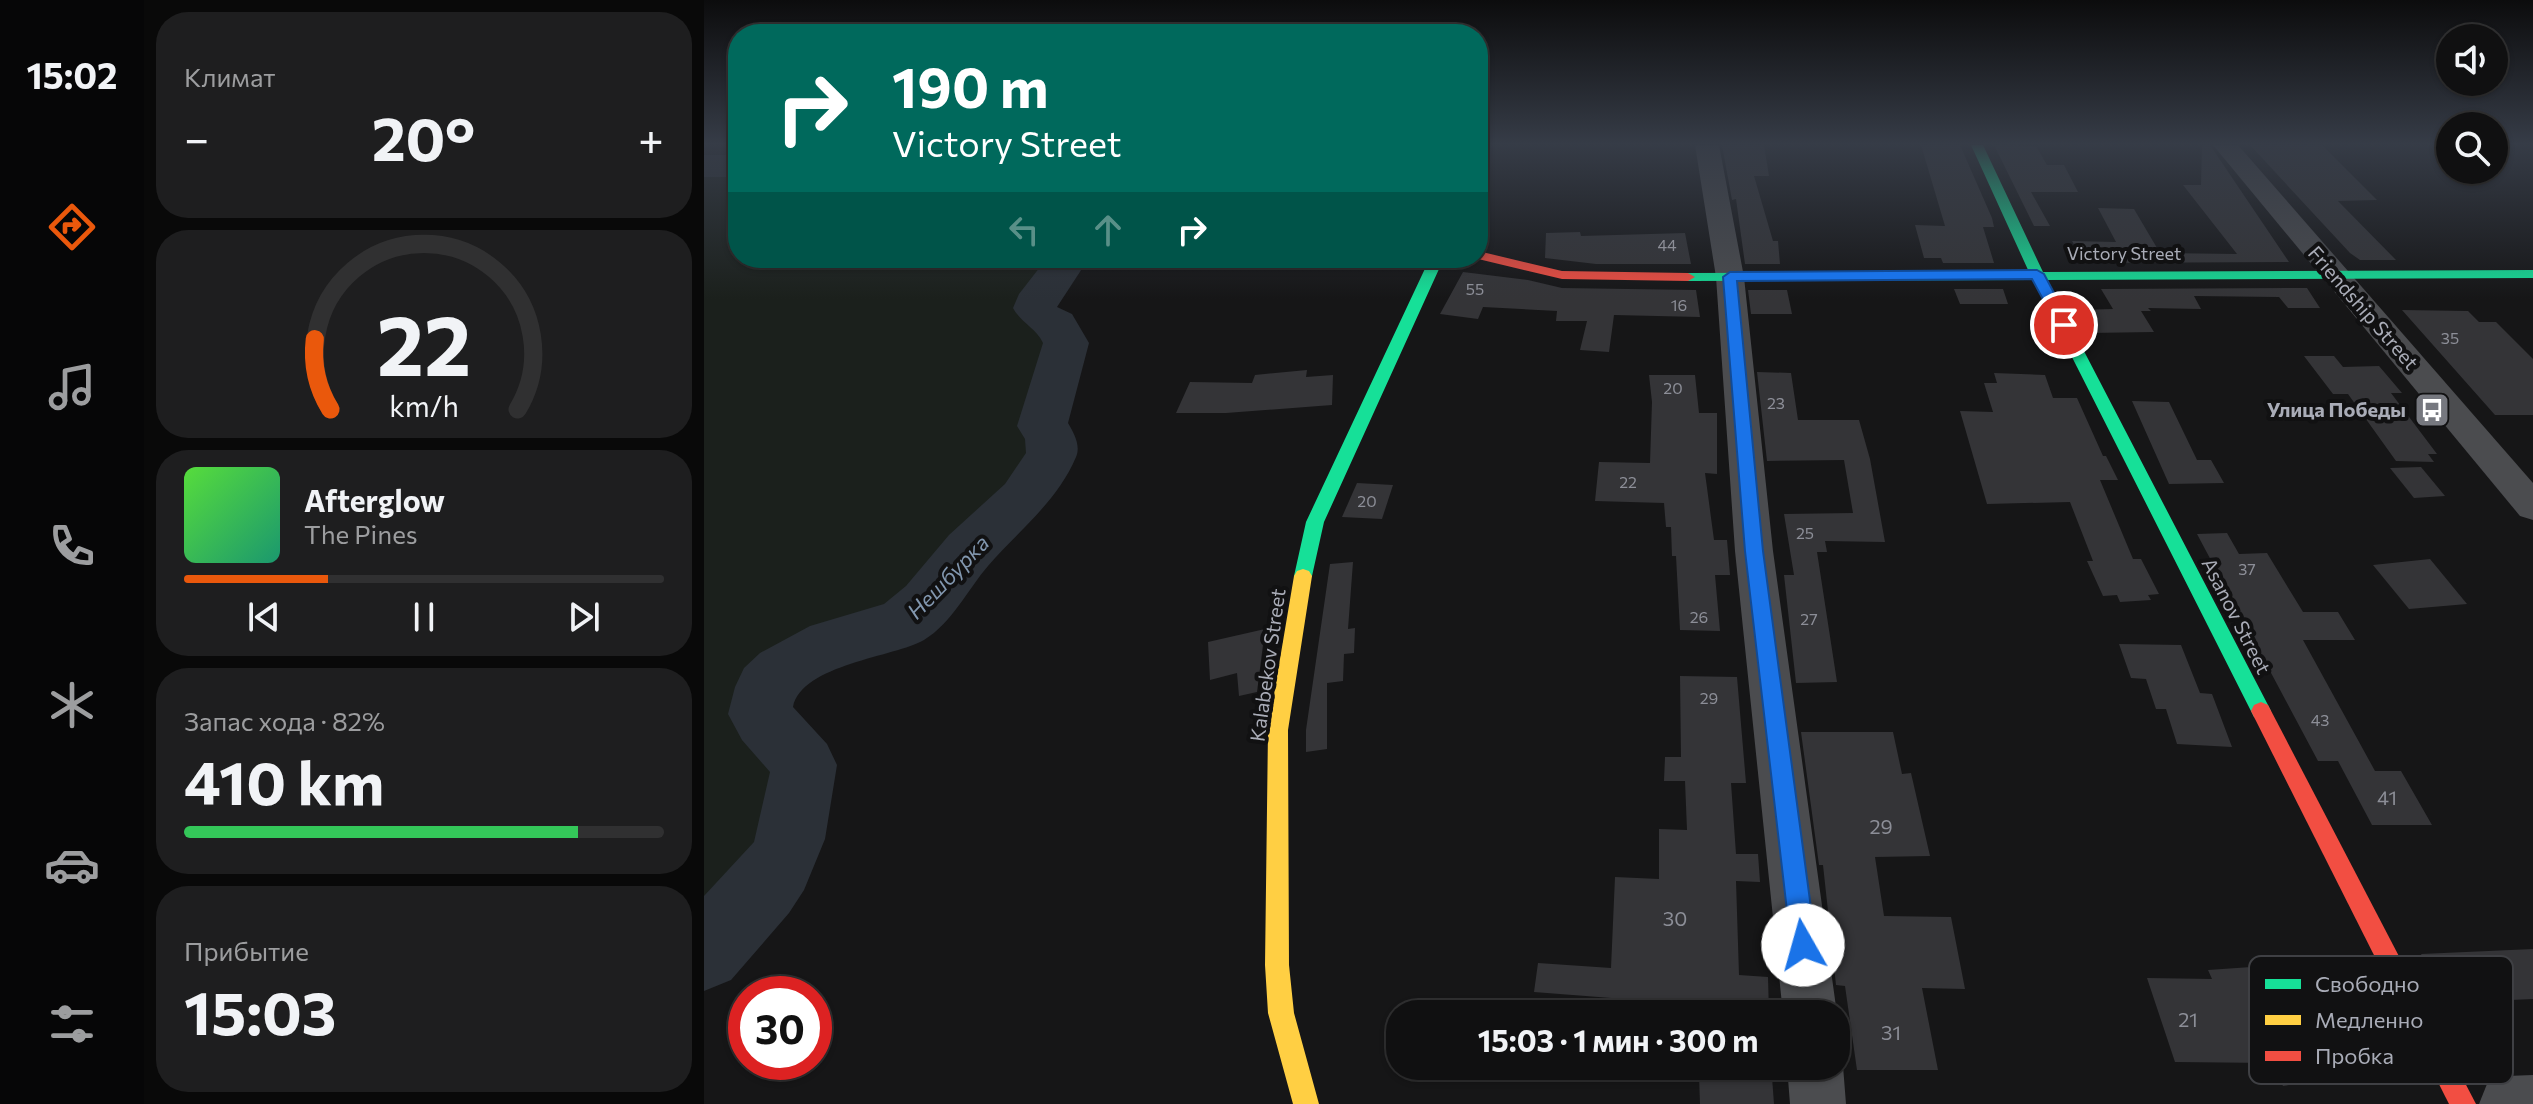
<!DOCTYPE html>
<html lang="ru">
<head>
<meta charset="utf-8">
<style>
	:root { --surface:#101011; --page:#1e1e1f; --text:#f1f3f6; --muted:#9c9d9f; --line:#303031; --accent:#ea580c }
	body { margin:0; font-family:Commissioner,sans-serif; background:var(--page); color:var(--text); height:100vh; display:flex; flex-direction:column; font-size:30px; white-space:nowrap }
	* { box-sizing:border-box; margin:0 }
	p { font-size:26px; color:var(--muted) }
	.icon { flex:none; width:44px; height:44px; fill:none; stroke:currentColor; stroke-width:2; stroke-linecap:round; stroke-linejoin:round }
	.map { position:relative; flex:1; overflow:hidden }
	.details { display:flex; flex-direction:column; gap:12px; padding:12px; background:#090909; width:560px }
	.details>* { flex:none }
	.hud { position:absolute; left:24px; top:24px; width:760px; height:244px; border-radius:32px; box-shadow:0 2px 6px #0004,0 0 0 2px var(--line); background:#00695c; color:#fff; overflow:hidden }
	.fabs { position:absolute; left:1732px; top:24px; display:grid; gap:16px }
	.fabs a { display:grid; place-items:center; width:72px; height:72px; border-radius:50%; background:var(--surface); box-shadow:0 2px 6px #0004,0 0 0 2px var(--line); font-size:40px }
	.speed { position:absolute; left:24px; top:976px; display:flex; gap:16px; font-size:40px; font-weight:700; text-align:center }
	.speed>* { display:grid; place-content:center; width:104px; height:104px; border-radius:50%; background:var(--surface); box-shadow:0 2px 6px #0004,0 0 0 2px var(--line); line-height:1 }
	.speed .limit { border:12px solid #d22; background:#fff; color:#111 }
	.pin { position:absolute; display:grid; place-items:center; width:68px; height:68px; color:#fff; margin:-34px; border:4px solid #fff; border-radius:50%; box-shadow:0 2px 8px #0007 }
	.me { position:absolute; width:88px; margin:-44px; rotate:353deg; stroke-linejoin:round; filter:drop-shadow(0 0 6px #0008) }
	.turn { display:flex; align-items:center; gap:28px; height:168px; padding:0 32px; font-size:36px }
	.turn .icon { width:104px; height:104px; stroke-width:2.5 }
	.turn b { display:block; font-size:56px; line-height:68px }
	.lanes { display:flex; align-items:center; height:76px; padding:0 32px; background:#0003; justify-content:center; gap:40px; direction:ltr }
	.lanes .off { opacity:.35 }
	.big { font-size:60px; font-weight:700; line-height:1.1 }
	.details .widget { flex:1; display:flex; flex-direction:column; justify-content:center; gap:12px; min-width:0; padding:0 28px; border-radius:32px; background:var(--page) }
	.details .dial { align-items:center; gap:0 }
	.dial svg { height:208px; overflow:visible; fill:none; stroke:var(--line); stroke-width:7; stroke-linecap:round; text-anchor:middle }
	.dial text { fill:var(--text); stroke:none }
	.song { display:flex; align-items:center; gap:24px }
	.cover { width:96px; height:96px; border-radius:12px; background:linear-gradient(135deg,hsl(110 70% 55%),hsl(160 70% 35%)) }
	.played { height:8px; border-radius:4px; background:linear-gradient(90deg,var(--accent) 30%,var(--line) 30%) }
	.keys { display:flex; justify-content:space-around; direction:ltr }
	.heat { display:flex; justify-content:space-between; align-items:center; font-size:44px; direction:ltr }
	.charge { height:12px; border-radius:6px; background:linear-gradient(90deg,#34c759 82%,var(--line) 0) }
	.trip { position:absolute; left:682px; top:1000px; width:464px; height:80px; border-radius:32px; background:var(--surface); box-shadow:0 2px 6px #0004,0 0 0 2px var(--line); font-weight:700; line-height:80px; text-align:center }
	main { display:flex; flex:1; min-height:0 }
	.tab-bar { display:flex; flex-direction:column; width:144px; justify-content:space-around; align-items:center; background:#060607; color:var(--muted) }
	.tab-bar .icon { width:56px; height:56px }
	.tab-bar .on { color:var(--accent) }
	.tab-bar b { font-size:36px; color:var(--text) }
	.map>svg:first-child { display:block }
	.green { fill:#1b201c }
	.lines { fill:none; stroke-linecap:round; stroke-linejoin:round }
	.river { fill:#2b3037; fill-rule:evenodd }
	.building { fill:#343437 }
	.street { fill:#4b4c4f; fill-rule:evenodd }
	.fast { fill:#16e098; fill-rule:evenodd }
	.slow { fill:#ffcf43; fill-rule:evenodd }
	.jam { fill:#f24e42; fill-rule:evenodd }
	.route { fill:#1a73e8; stroke:#114b97; stroke-width:2 }
	.labels { text-anchor:middle; stroke-width:8; stroke-linejoin:round; paint-order:stroke }
	.number-label { font-size:16px; fill:#8c8e97 }
	.far-street-label { font-size:18px; fill:#a9acb7; stroke:#111112 }
	.street-label { font-size:20px; fill:#a9acb7; stroke:#111112 }
	.poi-label { font-size:20px; font-weight:bold; fill:#a9acb7; stroke:#111112; text-anchor:end }
	.near-number-label { font-size:20px; fill:#8c8e97 }
	.water-label { font-size:22px; font-style:italic; fill:#8297af; stroke:#111112 }
	.key { fill:#111112; stroke:#3f4044; stroke-width:2 }
	.key-label { font-size:22px; fill:#a9acb7 }
</style>
</head>
<body>
<main>
<nav class="tab-bar">
<b>15:02</b>
<svg class="icon on" aria-label="directions" viewBox="0 0 24 24"><path d="M12 3l9 9-9 9-9-9zM9 14v-3h6M13 9l2 2-2 2"/></svg>
<svg class="icon" aria-label="music" viewBox="0 0 24 24"><path d="M9 18V5l10-2v13"/><circle cx="6" cy="18" r="3"/><circle cx="16" cy="16" r="3"/></svg>
<svg class="icon" aria-label="phone" viewBox="0 0 24 24"><path d="M5 4h4l2 5-3 2q2 4 5 5l2-3 5 2v4C11 20 4 13 5 4z"/></svg>
<svg class="icon" aria-label="climate" viewBox="0 0 24 24"><path d="M12 3v18M4 7l16 10M4 17L20 7"/></svg>
<svg class="icon" aria-label="car" viewBox="0 0 24 24"><path d="M5 17H2v-5l4-1 3-4h7l3 4 3 1v5h-3M9 17h6M6 11h13"/><circle cx="7" cy="17" r="2"/><circle cx="17" cy="17" r="2"/></svg>
<svg class="icon" aria-label="filters" viewBox="0 0 24 24"><path d="M4 7h16M4 17h16"/><circle cx="9" cy="7" r="2"/><circle cx="15" cy="17" r="2"/></svg>
</nav>
<section class="details">
<div class="widget"><p>Климат</p>
<div class="heat"><a>−</a><b class="big">20°</b><a>+</a></div>
</div>
<div class="widget dial"><svg viewBox="0 0 100 80">
<path d="M14 69A42 42 0 1 1 86 69"/>
<path d="M14 69A42 42 0 0 1 8 42" stroke="#ea580c"/>
<text x="50" y="56" font-size="32" font-weight="700">22</text>
<text x="50" y="72" font-size="11">km/h</text>
</svg></div>
<div class="widget">
<div class="song"><i class="cover"></i><div><b>Afterglow</b><p>The Pines</p></div></div>
<div class="played"></div>
<div class="keys"><svg class="icon" aria-label="previous" viewBox="0 0 24 24"><path d="M18 5L8 12l10 7zM5 5v14"/></svg><svg class="icon" aria-label="pause" viewBox="0 0 24 24"><path d="M8 5v14M16 5v14"/></svg><svg class="icon" aria-label="next" viewBox="0 0 24 24"><path d="M6 5l10 7-10 7zM19 5v14"/></svg></div>
</div>
<div class="widget"><p>Запас хода · 82%</p><b class="big">410 km</b><div class="charge"></div></div>
<div class="widget"><p>Прибытие</p><b class="big">15:03</b></div>
</section>
<div class="map">
<svg width="1829" height="1104" viewBox="0 0 1829 1104">
	<rect width="100%" height="100%" fill="#161617"/>
	<path class="green" d="M16,165l18,1v92h330c-6,23 -29,28 -33,50l4,7 17,9 10,19 -24,83 8,9 2,19 -28,44 -55,52 -42,52 -24,21 -72,20 -49,28 -16,16 -6,27c12,18 30,31 44,51 -6,36 -9,83 -33,113 -21,27 -47,48 -67,75v-787z"/>
	<g class="lines">
		<g class="river">
			<rect x="0" y="155" width="34" height="22"/>
			<path d="M343,258h42l-32,49 15,7 17,29 -21,80c6,10 13,23 8,34 -19,45 -57,73 -88,109 -20,23 -36,57 -64,74 -29,17 -122,24 -131,67l34,37 10,21 -12,74 -21,51 -15,23 -58,67 -27,11v-95l50,-54 16,-70 -28,-32 -14,-26 7,-27 9,-19 16,-15 50,-27 74,-22 22,-18 43,-51 56,-51 21,-31 -1,-14 -8,-13 26,-83c-7,-15 -22,-20 -30,-35l6,-14z"/>
		</g>
	</g>
	<g class="building">
		<path d="M1018,145h42l5,31h-15l19,65h5l2,23h-35l-9,-65 -4,1z"/>
		<path d="M1217,145h39l32,73 2,9h-11l11,36h-51l-2,-5h-17l-9,-33 30,1z"/>
		<path d="M1290,145l42,1 11,19h17l14,27h-47l19,34h-16z"/>
		<path d="M1498,145h8l79,117 -204,1 -13,-22 44,1 -18,-34 36,1 26,44 77,1 -54,-69h18z"/>
		<path d="M1546,145h72l55,55 -39,1 58,59h-36l-10,-7z"/>
		<path d="M876,232l1,4 104,-3 6,31h-95l-51,-6 1,-25z"/>
		<path d="M759,272l65,8 34,8 134,2 4,27 -86,-2 -5,37 -29,-2 7,-29h-31l1,-10 -74,-4 -5,12 -38,-5z"/>
		<path d="M1603,288l13,20h-32l-9,-11 -85,-1 7,13 -53,-1 3,3h-10l13,21 -65,1 -13,-23 37,-1 -12,-20z"/>
		<path d="M1250,289h49l5,15h-48z"/>
		<path d="M1044,290h39l5,24h-41z"/>
		<path d="M1698,310l66,1 11,11h17l37,37v56h-38z"/>
		<path d="M1600,356h30l9,11 36,-1 23,27h-11l46,61h-9l6,8 -38,-1 -48,-67h-15z"/>
		<path d="M603,370l-1,7 27,-2 -1,30 -106,8h-50l14,-31 62,1 3,-8z"/>
		<path d="M1053,372l34,1 7,47h61l11,39 15,83 -60,-1 2,11h-10l20,130 -41,1 -12,-108h10l-10,-61 69,-1 -9,-53 -77,1z"/>
		<path d="M1290,373l51,2 8,23h24l26,58h3l12,24h-18l33,79h8l18,35 -11,1 3,5 -31,2 -3,-7 -14,1 -16,-35h6l-23,-59 -83,2 -27,-93 33,1 -9,-29h13z"/>
		<path d="M945,375h46l4,38h18v61l-12,-1 9,67h13l3,35h-15l5,56 -40,-1 -4,-74h-4l-1,-29h-5l-2,-24 -69,-2 4,-39 51,1 2,-61z"/>
		<path d="M1428,401l37,1 28,58h14l13,23 -55,1z"/>
		<path d="M1717,467l24,29 -31,2 -24,-30z"/>
		<path d="M653,483l36,2 -11,34 -40,-2z"/>
		<path d="M1523,533l12,21 28,-1 36,59h35l17,28h-52l72,131h26l31,54h-60l-34,-64h-20l-121,-227z"/>
		<path d="M1726,559l37,45 -58,5 -36,-44z"/>
		<path d="M649,562l-5,67 7,-1 -1,25 -10,1 -1,27 -16,2v66l-21,3v-22l24,-166z"/>
		<path d="M561,629l-8,63 -18,4 -2,-23 -27,7 -2,-38z"/>
		<path d="M1415,644l62,1 19,48 12,1 20,53 -55,-3 -11,-35h-10l-10,-30 -15,-1z"/>
		<path d="M976,676l57,1 9,106h-15l5,71h22l2,28 -24,-1 3,94 29,2 1,37h-120l1,-13 -116,-9 4,-29 73,5 4,-91 44,2v-50l28,1 -2,-49h-21l1,-24h16z"/>
		<path d="M1097,732h92l9,42 9,-1 19,83 -55,1 9,59 67,1 14,72 -43,-1 16,82h-81l-12,-84 -9,-1 -13,-120h-4z"/>
		<path d="M1829,949v50l-67,3 24,40 -21,2 -48,-90z"/>
		<path d="M1576,965l36,76 70,-11 21,36 -124,20 -12,-23 -96,-1 -28,-84 65,1 -4,-9z"/>
		<path d="M995,1075l73,2 2,27h-74z"/>
	</g>
	<g class="lines">
		<g class="street">
			<path d="M991,145h24l25,132 29,274 64,463 -1,2 -53,-2 -48,-463 -19,-274z"/>
			<path d="M1509,145h25l295,338v37l-13,-4z"/>
			<path d="M1132,1050l7,16 3,38h-56l-3,-38h49z"/>
			<path d="M1829,1075v29h-54l8,-20 20,-8z"/>
		</g>
		<g class="fast">
			<path d="M1267,145h12l60,127 490,-2v8l-486,2 221,425 3,6 -3,6 -7,3 -7,-3 -221,-437 -345,1 -7,-4 7,-4 341,-1z"/>
			<path d="M726,258h14l-120,264 -12,54 -3,5h-12l-3,-5 12,-54z"/>
		</g>
		<path class="slow" d="M599,569l6,2 3,5 -24,154 1,235 5,48 25,91h-26l-25,-91 -3,-48 3,-235 26,-154 3,-5z"/>
		<g class="jam">
			<path d="M774,251l84,20 126,2 7,4 -7,4 -126,-2 -88,-21h4z"/>
			<path d="M1557,702l7,3 208,399h-27l-198,-393 3,-6z"/>
		</g>
	</g>
	<linearGradient id="sky" x2="0" y2="1"><stop stop-color="#0c0c0d"/><stop offset="0.48" stop-color="#363c47"/><stop offset="1" stop-color="#363c47" stop-opacity="0"/></linearGradient>
	<rect width="1829" height="299" fill="url(#sky)"/>
	<path class="route" d="M1333,270l7,4 27,51 -2,4h-10l-27,-50 -295,2 26,270 53,394 -4,8 -9,4 -8,-4 -4,-8 -46,-394 -22,-274 7,-5z"/>
	<defs>
		<symbol id="bus-square" viewBox="-11 -11 22 22"><rect x="-9" y="-9" width="18" height="18" rx="4" fill="#76787f" stroke="#111112"/><path d="M-5-6H5V4H4V6H2V4H-2V6H-4V4H-5ZM-3.5-4V0h7V-4ZM-3.5 1.2v1.5H-2V1.2ZM2 1.2v1.5H3.5V1.2Z" fill="#fff"/></symbol>
	</defs>
	<g fill-rule="evenodd">
		<use href="#bus-square" x="1708" y="390" width="40" height="40"/>
	</g>
	<g class="labels">
		<g class="number-label">
			<text x="963" y="251">44</text>
			<text x="771" y="295">55</text>
			<text x="975" y="311">16</text>
			<text x="1746" y="344">35</text>
			<text x="969" y="394">20</text>
			<text x="1072" y="409">23</text>
			<text x="924" y="488">22</text>
			<text x="663" y="507">20</text>
			<text x="1101" y="539">25</text>
			<text x="1543" y="575">37</text>
			<text x="995" y="623">26</text>
			<text x="1105" y="625">27</text>
			<text x="1005" y="704">29</text>
			<text x="1616" y="726">43</text>
		</g>
		<g class="far-street-label">
			<text x="1420" y="260">Victory Street</text>
		</g>
		<g class="street-label">
			<text transform="translate(1659 308) rotate(49)" y="7">Friendship Street</text>
			<text transform="translate(1532 616) rotate(63)" y="7">Asanov Street</text>
			<text transform="translate(564 665) rotate(-82)" y="7">Kalabekov Street</text>
		</g>
		<g class="poi-label">
			<text x="1702" y="417">Улица Победы</text>
		</g>
		<g class="near-number-label">
			<text x="1683" y="805">41</text>
			<text x="1177" y="834">29</text>
			<text x="971" y="926">30</text>
			<text x="1484" y="1027">21</text>
			<text x="1187" y="1040">31</text>
		</g>
		<g class="water-label">
			<text transform="translate(244 577) rotate(-46)" y="8">Нешбурка</text>
		</g>
	</g>
	<rect x="1545" y="956" width="264" height="128" rx="12" class="key"/>
	<rect x="1561" y="979" width="36" height="10" fill="#16e098"/>
	<rect x="1561" y="1015" width="36" height="10" fill="#ffcf43"/>
	<rect x="1561" y="1051" width="36" height="10" fill="#f24e42"/>
	<g class="key-label">
		<text x="1611" y="992">Свободно</text>
		<text x="1611" y="1028">Медленно</text>
		<text x="1611" y="1064">Пробка</text>
	</g>
</svg>
<div class="fabs">
<a><svg class="icon" aria-label="sound" viewBox="0 0 24 24"><path d="M4 9h4l5-4v14l-5-4H4zM17 9q2 3 0 6"/></svg></a>
<a><svg class="icon" aria-label="search" viewBox="0 0 24 24"><circle cx="10" cy="10" r="6"/><path d="M15 15l6 6"/></svg></a>
</div>
<div class="speed"><div class="limit">30</div></div>
<div class="pin" style="left:1360px;top:325px;background:#d93025"><svg class="icon" aria-label="arrive" viewBox="0 0 24 24"><path d="M6 21V4h12l-3 4 3 4H6"/></svg></div>
<svg class="me" style="left:1099px;top:945px" viewBox="-20 -20 40 40"><circle r="19" fill="#fff"/><path d="M0-13L10 11 0 6-10 11z" fill="#1a73e8"/></svg>
<div class="trip">15:03 · 1 мин · 300 m</div>
<div class="hud">
<div class="turn"><svg class="icon" aria-label="right" viewBox="0 0 24 24"><path d="M7 20v-9h11M14 6l5 5-5 5"/></svg><div><b>190 m</b>Victory Street</div></div>
<div class="lanes"><svg class="icon off" aria-label="left" viewBox="0 0 24 24"><path d="M17 20v-9H6M10 6l-5 5 5 5"/></svg><svg class="icon off" aria-label="ahead" viewBox="0 0 24 24"><path d="M12 20V5M6 11l6-6 6 6"/></svg><svg class="icon" aria-label="right" viewBox="0 0 24 24"><path d="M7 20v-9h11M14 6l5 5-5 5"/></svg></div>
</div>
</div>
</main>
</body>
</html>
